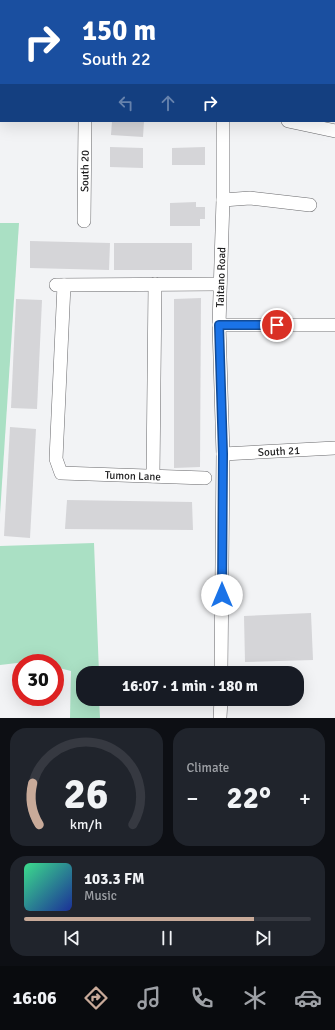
<!DOCTYPE html>
<html lang="en">
<head>
<meta charset="utf-8">
<style>
	:root { --surface:#171b24; --page:#20242c; --text:#f1f3f6; --muted:#9ea1a6; --line:#363941; --accent:#c8aa99 }
	body { margin:0; font-family:Signika,sans-serif; background:var(--page); color:var(--text); height:100vh; display:flex; flex-direction:column; font-size:15px; white-space:nowrap }
	* { box-sizing:border-box; margin:0 }
	p { font-size:13px; color:var(--muted) }
	.icon { flex:none; width:22px; height:22px; fill:none; stroke:currentColor; stroke-width:2; stroke-linecap:round; stroke-linejoin:round }
	.map { position:relative; height:718px; overflow:hidden }
	.panel { display:flex; flex-direction:column; gap:10px; padding:10px; background:#0d0f14; flex:1 }
	.panel>* { flex:none }
	.banner { position:absolute; left:0px; top:0px; width:335px; height:122px; box-shadow:0 4px 16px #0002; background:#1a4fa0; color:#fff; overflow:hidden }
	.speed { position:absolute; left:12px; top:654px; display:flex; gap:8px; font-size:20px; font-weight:700; text-align:center }
	.speed>* { display:grid; place-content:center; width:52px; height:52px; border-radius:50%; background:var(--surface); box-shadow:0 4px 16px #0002; line-height:1 }
	.speed .limit { border:6px solid #d22; background:#fff; color:#111 }
	.pin { position:absolute; display:grid; place-items:center; width:34px; height:34px; color:#fff; margin:-17px; border:2px solid #fff; border-radius:50%; box-shadow:0 1px 4px #0007 }
	.me { position:absolute; width:44px; margin:-22px; rotate:0deg; stroke-linejoin:round; filter:drop-shadow(0 0 3px #0008) }
	.turn { display:flex; align-items:center; gap:14px; height:84px; padding:0 16px; font-size:18px }
	.turn .icon { width:52px; height:52px; stroke-width:2.5 }
	.turn b { display:block; font-size:28px; line-height:34px }
	.lanes { display:flex; align-items:center; height:38px; padding:0 16px; background:#0003; justify-content:center; gap:20px; direction:ltr }
	.lanes .off { opacity:.35 }
	.big { font-size:30px; font-weight:800; line-height:1.1 }
	.panel .card { flex:1; display:flex; flex-direction:column; justify-content:center; gap:6px; min-width:0; padding:0 14px; border-radius:16px; background:var(--page) }
	.panel .dial { align-items:center; gap:0 }
	.dial svg { height:104px; overflow:visible; fill:none; stroke:var(--line); stroke-width:7; stroke-linecap:round; text-anchor:middle }
	.dial text { fill:var(--text); stroke:none }
	.song { display:flex; align-items:center; gap:12px }
	.cover { width:48px; height:48px; border-radius:6px; background:linear-gradient(135deg,hsl(150 70% 55%),hsl(230 70% 35%)) }
	.played { height:4px; border-radius:2px; background:linear-gradient(90deg,var(--accent) 80%,var(--line) 80%) }
	.keys { display:flex; justify-content:space-around; direction:ltr }
	.heat { display:flex; justify-content:space-between; align-items:center; font-size:22px; direction:ltr }
	.panel .tiles { flex:1; display:grid; gap:10px; grid-template-columns:1fr 1fr }
	.card:last-child { grid-column:span 2 }
	.trip { position:absolute; left:76px; top:666px; width:228px; height:40px; border-radius:16px; background:var(--surface); box-shadow:0 4px 16px #0002; font-weight:800; line-height:40px; text-align:center }
	.menu { display:flex; height:64px; justify-content:space-around; align-items:center; background:#090b0e; color:var(--muted) }
	.menu .icon { width:28px; height:28px }
	.menu .active { color:var(--accent) }
	.menu b { font-size:18px; color:var(--text) }
	.map>svg:first-child { display:block }
	.green { fill:#aae0c4 }
	.building { fill:#d5d5d8 }
	.lines { fill:none; stroke-linecap:round; stroke-linejoin:round }
	.minor-casing { stroke:#69696c; stroke-width:14 }
	.minor { stroke:#fff; stroke-width:13 }
	.route-casing { stroke:#114b97; stroke-width:10 }
	.route { stroke:#1a73e8; stroke-width:7 }
	.labels { text-anchor:middle; stroke-width:4; stroke-linejoin:round; paint-order:stroke }
	.street-label { font-size:11px; fill:#1d1d1e; stroke:#f2f3f5 }
</style>
</head>
<body>
<div class="map">
<svg width="335" height="718" viewBox="0 0 335 718">
	<rect width="100%" height="100%" fill="#f2f3f5"/>
	<g class="green">
		<path d="M0,223h19l-19,291z"/>
		<path d="M94,543l5,130h-16v26h16l1,19h-30l1,-47 -16,-4v-4h-13l-8,-2 -34,4v-119z"/>
	</g>
	<g class="building">
		<path d="M112,121h32l-1,16 -32,-2z"/>
		<path d="M110,147l33,1v20l-33,-1z"/>
		<path d="M205,147v18h-33v-17z"/>
		<path d="M196,202v5h9v12h-5v7h-30v-23z"/>
		<path d="M30,241l80,2 -1,27 -79,-2z"/>
		<rect x="114" y="243" width="78" height="27"/>
		<path d="M201,298l-1,169 -26,1v-169z"/>
		<path d="M16,299l26,1 -5,109 -26,-1z"/>
		<path d="M10,427l26,2 -6,109 -26,-2z"/>
		<path d="M67,500l125,2 1,28 -128,-1z"/>
		<path d="M311,613l2,47 -68,2 -1,-46z"/>
	</g>
	<g class="lines">
		<defs>
			<g id="minor">
				<path d="M86,1v-1"/>
				<path d="M221,1v-1"/>
				<path d="M0,83h1"/>
				<path d="M288,121l47,10"/>
				<path d="M223,200l27,-2 60,7"/>
				<path id="s1" d="M84,221l1,-100"/>
				<path d="M56,285l164,-1"/>
				<path id="s2" d="M64,285l-8,174 5,14 144,5"/>
				<path d="M219,325h116"/>
				<path id="s3" d="M223,454l112,-6"/>
				<path d="M153,476l2,-192"/>
				<path id="s4" d="M221,673l2,-219 -4,-129 4,-125v-79"/>
				<path d="M220,718l1,-19"/>
			</g>
		</defs>
		<use href="#minor" class="minor-casing"/>
		<use href="#minor" class="minor"/>
	</g>
	<g class="lines">
		<defs>
			<path id="route" d="M222,595l1,-141 -4,-129h58"/>
		</defs>
		<use href="#route" class="route-casing"/>
		<use href="#route" class="route"/>
	</g>
	<g class="labels">
		<g class="street-label">
			<text dy="4" stroke="none"><textPath href="#s1" startOffset="50">South 20</textPath></text>
			<text dy="4" stroke="none"><textPath href="#s4" startOffset="396">Taitano Road</textPath></text>
			<text dy="4" stroke="none"><textPath href="#s3" startOffset="56">South 21</textPath></text>
			<text dy="4" stroke="none"><textPath href="#s2" startOffset="261">Tumon Lane</textPath></text>
		</g>
	</g>
</svg>
<div class="speed"><div class="limit">30</div></div>
<div class="pin" style="left:277px;top:325px;background:#d93025"><svg class="icon" aria-label="arrive" viewBox="0 0 24 24"><path d="M6 21V4h12l-3 4 3 4H6"/></svg></div>
<svg class="me" style="left:222px;top:595px" viewBox="-20 -20 40 40"><circle r="19" fill="#fff"/><path d="M0-13L10 11 0 6-10 11z" fill="#1a73e8"/></svg>
<div class="trip">16:07 · 1 min · 180 m</div>
<div class="banner">
<div class="turn"><svg class="icon" aria-label="right" viewBox="0 0 24 24"><path d="M7 20v-9h11M14 6l5 5-5 5"/></svg><div><b>150 m</b>South 22</div></div>
<div class="lanes"><svg class="icon off" aria-label="left" viewBox="0 0 24 24"><path d="M17 20v-9H6M10 6l-5 5 5 5"/></svg><svg class="icon off" aria-label="ahead" viewBox="0 0 24 24"><path d="M12 20V5M6 11l6-6 6 6"/></svg><svg class="icon" aria-label="right" viewBox="0 0 24 24"><path d="M7 20v-9h11M14 6l5 5-5 5"/></svg></div>
</div>
</div>
<section class="panel">
<div class="tiles">
<div class="card dial"><svg viewBox="0 0 100 80">
<path d="M14 69A42 42 0 1 1 86 69"/>
<path d="M14 69A42 42 0 0 1 9 37" stroke="#c8aa99"/>
<text x="50" y="56" font-size="32" font-weight="700">26</text>
<text x="50" y="72" font-size="11">km/h</text>
</svg></div>
<div class="card"><p>Climate</p>
<div class="heat"><a>−</a><b class="big">22°</b><a>+</a></div>
</div>
<div class="card">
<div class="song"><i class="cover"></i><div><b>103.3 FM</b><p>Music</p></div></div>
<div class="played"></div>
<div class="keys"><svg class="icon" aria-label="previous" viewBox="0 0 24 24"><path d="M18 5L8 12l10 7zM5 5v14"/></svg><svg class="icon" aria-label="pause" viewBox="0 0 24 24"><path d="M8 5v14M16 5v14"/></svg><svg class="icon" aria-label="next" viewBox="0 0 24 24"><path d="M6 5l10 7-10 7zM19 5v14"/></svg></div>
</div>
</div>
</section>
<nav class="menu">
<b>16:06</b>
<svg class="icon active" aria-label="directions" viewBox="0 0 24 24"><path d="M12 3l9 9-9 9-9-9zM9 14v-3h6M13 9l2 2-2 2"/></svg>
<svg class="icon" aria-label="music" viewBox="0 0 24 24"><path d="M9 18V5l10-2v13"/><circle cx="6" cy="18" r="3"/><circle cx="16" cy="16" r="3"/></svg>
<svg class="icon" aria-label="phone" viewBox="0 0 24 24"><path d="M5 4h4l2 5-3 2q2 4 5 5l2-3 5 2v4C11 20 4 13 5 4z"/></svg>
<svg class="icon" aria-label="climate" viewBox="0 0 24 24"><path d="M12 3v18M4 7l16 10M4 17L20 7"/></svg>
<svg class="icon" aria-label="car" viewBox="0 0 24 24"><path d="M5 17H2v-5l4-1 3-4h7l3 4 3 1v5h-3M9 17h6M6 11h13"/><circle cx="7" cy="17" r="2"/><circle cx="17" cy="17" r="2"/></svg>
</nav>
</body>
</html>
